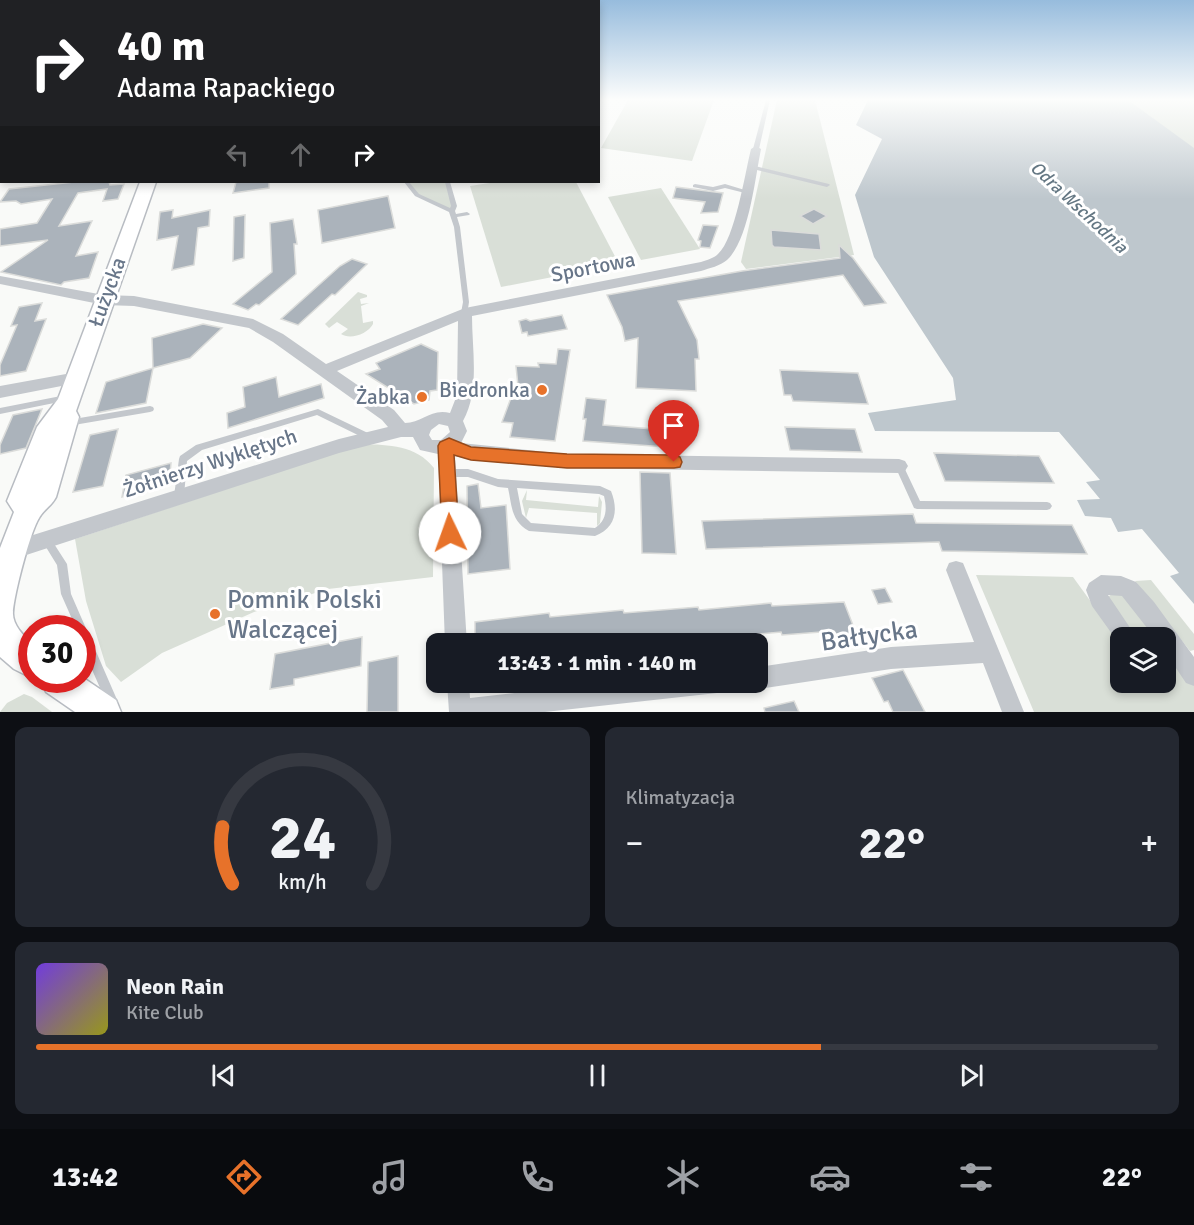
<!DOCTYPE html>
<html lang="pl">
<head>
<meta charset="utf-8">
<style>
	:root { --surface:#171b24; --page:#242831; --text:#f1f3f6; --muted:#9ea1a6; --line:#363941; --accent:#e7722a }
	body { margin:0; font-family:Signika,sans-serif; background:var(--page); color:var(--text); height:100vh; display:flex; flex-direction:column; font-size:22px; white-space:nowrap }
	* { box-sizing:border-box; margin:0 }
	p { font-size:20px; color:var(--muted) }
	.icon { flex:none; width:33px; height:33px; fill:none; stroke:currentColor; stroke-width:2; stroke-linecap:round; stroke-linejoin:round }
	.map { position:relative; height:712px; overflow:hidden }
	.panel { display:flex; flex-direction:column; gap:15px; padding:15px; background:#0d0f14; flex:1 }
	.panel>* { flex:none }
	.banner { position:absolute; left:0px; top:0px; width:600px; height:183px; box-shadow:0 3px 9px #0003; background:#202124; color:#fff; overflow:hidden }
	.tools { position:absolute; left:1110px; top:627px; display:grid; gap:12px }
	.tools a { display:grid; place-items:center; width:66px; height:66px; border-radius:12px; background:var(--surface); box-shadow:0 3px 9px #0003; font-size:30px }
	.speed { position:absolute; left:18px; top:615px; display:flex; gap:12px; font-size:30px; font-weight:700; text-align:center }
	.speed>* { display:grid; place-content:center; width:78px; height:78px; border-radius:50%; background:var(--surface); box-shadow:0 3px 9px #0003; line-height:1 }
	.speed .limit { border:9px solid #d22; background:#fff; color:#111 }
	.pin { position:absolute; display:grid; place-items:center; width:51px; height:51px; color:#fff; margin:-62px -26px; border-radius:50% 50% 50% 0; rotate:-45deg; box-shadow:0 0 6px #0007 }
	.pin .icon { rotate:45deg }
	.me { position:absolute; width:66px; margin:-33px; rotate:357deg; stroke-linejoin:round; filter:drop-shadow(0 0 4px #0008) }
	.turn { display:flex; align-items:center; gap:21px; height:126px; padding:0 18px; font-size:27px }
	.turn .icon { width:78px; height:78px; stroke-width:2.5 }
	.turn b { display:block; font-size:42px; line-height:51px }
	.lanes { display:flex; align-items:center; height:57px; padding:0 18px; background:#0003; justify-content:center; gap:30px; direction:ltr }
	.lanes .off { opacity:.35 }
	.big { font-size:45px; font-weight:700; line-height:1.1 }
	.panel .tile { flex:1; display:flex; flex-direction:column; justify-content:center; gap:9px; min-width:0; padding:0 21px; border-radius:12px; background:var(--page) }
	.panel .dial { align-items:center; gap:0 }
	.dial svg { height:156px; overflow:visible; fill:none; stroke:var(--line); stroke-width:7; stroke-linecap:round; text-anchor:middle }
	.dial text { fill:var(--text); stroke:none }
	.song { display:flex; align-items:center; gap:18px }
	.cover { width:72px; height:72px; border-radius:9px; background:linear-gradient(135deg,hsl(260 70% 55%),hsl(60 70% 35%)) }
	.played { height:6px; border-radius:3px; background:linear-gradient(90deg,var(--accent) 70%,var(--line) 70%) }
	.keys { display:flex; justify-content:space-around; direction:ltr }
	.heat { display:flex; justify-content:space-between; align-items:center; font-size:33px; direction:ltr }
	.panel .tiles { flex:1; display:grid; gap:15px; grid-template-columns:1fr 1fr }
	.tile:last-child { grid-column:span 2 }
	.trip { position:absolute; left:426px; top:633px; width:342px; height:60px; border-radius:12px; background:var(--surface); box-shadow:0 3px 9px #0003; font-weight:700; line-height:60px; text-align:center }
	.tabs { display:flex; height:96px; justify-content:space-around; align-items:center; background:#090b0e; color:var(--muted) }
	.tabs .icon { width:42px; height:42px }
	.tabs .active { color:var(--accent) }
	.tabs b { font-size:27px; color:var(--text) }
	.map>svg:first-child { display:block }
	.green { fill:#d9dfd7 }
	.water { fill:#bec7cd }
	.building { fill:#abb3bb; stroke:#dbdcda; stroke-width:1.5 }
	.lines { fill:none; stroke-linecap:round; stroke-linejoin:round }
	.secondary-casing { stroke:#b8bcc2; stroke-width:3 }
	.lane { fill:#c3c7cc; fill-rule:evenodd }
	.street { fill:#c3c7cc; fill-rule:evenodd }
	.secondary { fill:#fff; fill-rule:evenodd }
	.route { fill:#e7722a; stroke:#964a1b; stroke-width:1.5 }
	.poi-dot { fill:#e7722a; stroke:#fff; stroke-width:2 }
	.labels { text-anchor:middle; stroke-width:6; stroke-linejoin:round; paint-order:stroke }
	.far-water-label { font-size:18px; font-style:italic; fill:#647783; stroke:#fff }
	.street-label { font-size:21px; fill:#687689; stroke:#fff }
	.poi-label { font-size:21px; fill:#687689; stroke:#fff; text-anchor:end }
	.near-poi-label { font-size:26px; fill:#687689; stroke:#fff; text-anchor:start }
	.near-street-label { font-size:26px; fill:#687689; stroke:#fff }
</style>
</head>
<body>
<div class="map">
<svg width="1194" height="712" viewBox="0 0 1194 712">
	<rect width="100%" height="100%" fill="#f9faf8"/>
	<g class="green">
		<path d="M628,100h86l-22,61 -91,-13z"/>
		<path d="M777,100h38l39,155 -108,14 -5,-7z"/>
		<path d="M1114,100h80v51z"/>
		<path d="M416,182h32l6,24 -2,5 -35,-16 -10,-12z"/>
		<path d="M496,182h80l43,82 -118,23 -31,-101z"/>
		<path d="M661,188l39,61 -59,11 -33,-63z"/>
		<path d="M358,292l9,3v2l-7,2 1,5 8,-1 -8,3 2,17 10,-2v3c-5,10 -23,16 -32,10l7,-5 -11,-7 -8,6 -4,-4z"/>
		<path d="M362,444c27,1 54,1 72,24l-1,109 -105,12 -74,23 -92,41 -41,29 -15,-16 -20,-65 -11,-62z"/>
		<path d="M527,490l-1,10 72,7 1,-11 3,6 -2,21 -3,3v-13l-68,-5 -3,10 -4,-17z"/>
		<path d="M976,575l97,2 47,65v40h46v-18l8,-2 20,24v26h-160z"/>
		<path d="M1151,580l43,54v16l-4,1 -55,-70z"/>
		<path d="M1113,593l9,1 35,43h-23l-26,-40z"/>
		<path d="M24,694l8,3 20,15h-52l7,-9z"/>
	</g>
	<path class="water" d="M868,100h260l66,48v456l-24,-28 9,-3 -37,-44 -24,3 -7,-14 -26,-2 -8,-16 23,-1 -14,-17 14,-2 -41,-48 -184,-1 -7,-18 88,-13 -3,-22 -79,-121 -19,-62 27,-56 -26,-14z"/>
	<g class="building">
		<path d="M74,182h35l1,3 14,-1 -6,15 -15,2 4,-12 -29,4 -19,33 33,-5 -16,35 22,-4 -9,26 -25,4 -3,3 -60,-13 47,-32 -48,6v-17l37,-6 15,-24 -31,5 -5,-3 -16,1 9,-13z"/>
		<path d="M236,182h33v6l-36,5z"/>
		<path d="M676,187l47,6 -5,19 -17,1 4,-11 -32,-4z"/>
		<path d="M388,196l7,32 -73,15 -4,-33z"/>
		<path d="M814,209l13,7 -14,8 -13,-8z"/>
		<path d="M173,210l-1,8 38,-8 -1,16 -11,2 -4,37 -22,5 6,-34 -21,4 3,-28z"/>
		<path d="M245,215l-1,43 -11,3 1,-44z"/>
		<path d="M293,219l4,25h-3l2,30 -37,31 -3,-1 -8,6 -15,-6 39,-32 -2,-49z"/>
		<path d="M703,225l15,1 -8,22 -10,-1 1,-6 -3,-1z"/>
		<path d="M771,230l48,4 2,16 -47,-3 -2,-2z"/>
		<path d="M839,245l14,13 33,45 -22,3 -21,-31 -165,26 19,39 2,19h-4l1,32 -60,-3 2,-50 -13,3 -3,-14 -15,-32 135,-24 98,-13z"/>
		<path d="M352,259l15,5 -32,31 -3,-1 -34,31 -17,-6 59,-53z"/>
		<path d="M42,303l-7,18 11,-2 -20,52 -26,5v-11l17,-40 -6,1 8,-19z"/>
		<path d="M562,315l5,14 -39,7 -1,-4 -5,1 -3,-12 7,-2 4,2z"/>
		<path d="M203,324l19,4 -32,30 -37,10 -1,-30z"/>
		<path d="M421,344l17,8 -1,38 -7,1 -1,9 -15,4 -48,-30 14,-5 -4,-6z"/>
		<path d="M558,349l12,1 -15,91 -45,-4 3,-14 -11,-1 10,-27 7,1 -3,-30 23,1 -1,-4 18,1z"/>
		<path d="M153,368l-7,35 -50,10 10,-31z"/>
		<path d="M780,370l78,3 10,31 -75,-3 -2,-6h-7z"/>
		<path d="M276,377l3,20 42,-13 3,14 -96,30 -1,-15 18,-6 -2,-20z"/>
		<path d="M586,398l20,2 -3,25 63,5v17l-83,-6 3,-22h-3z"/>
		<path d="M42,409l-16,39 -26,6v-9l13,-30z"/>
		<path d="M785,427l70,2 7,23 -72,-2z"/>
		<path d="M118,429l-15,57 -30,6 17,-57z"/>
		<path d="M934,453l105,3 15,27 -109,-2z"/>
		<path d="M171,463l-2,21 -47,13 4,-22z"/>
		<path d="M640,472l30,1 6,81 -34,-1z"/>
		<path d="M478,484l3,24 25,-3 4,64 -42,5 -1,-88z"/>
		<path d="M913,514l3,9 156,2 15,29 -145,-3 -3,-9 -233,7 -4,-28z"/>
		<path d="M885,588l7,14 -14,2 -6,-14z"/>
		<path d="M844,602l12,31 -20,1 -2,-3 -52,4 -1,-3 -76,7 -2,-4 -74,7 -1,-4 -60,6h-93v-22l74,-9 1,4 73,-7 1,3 74,-6 1,3 72,-7 1,3z"/>
		<path d="M362,637l-1,29 -67,13v6l-24,4 5,-35z"/>
		<path d="M398,656v56h-31l1,-50z"/>
		<path d="M903,670l22,42h-32l-5,-11 -4,1 -12,-24z"/>
		<path d="M794,701l5,11h-34l-1,-4z"/>
	</g>
	<g class="lines">
		<defs>
			<g id="secondary">
				<path d="M140,182h16l-80,229 3,6 -23,80c-4,8 -10,11 -15,18 -10,12 -27,80 -28,97 -1,12 10,24 19,31v35l-18,-9 -14,-12v-109l14,-36 -7,-11 30,-74 21,-28z"/>
				<path d="M82,677l34,23 5,12h-46l-29,-20 -5,-12h41z"/>
			</g>
		</defs>
		<use href="#secondary" class="secondary-casing"/>
		<g class="lane">
			<path d="M766,100h4l-11,49 -3,2 -3,-2z"/>
			<path d="M751,165l78,19 1,1 -3,2 -78,-19 -1,-1z"/>
			<path d="M404,182h5l10,12 31,14 1,-2 -6,-24h5l7,24 -2,5 1,3 11,-2 3,2 -1,1 -12,2 3,10 9,75 -2,13h-4l-2,-2 2,-11 -9,-75 -5,-15 -34,-16z"/>
			<path d="M695,184l18,3 12,-3 23,7 -3,2 -20,-5 -12,3 -20,-4v-2z"/>
			<path d="M66,395l3,1 1,2 -1,2 -69,14v-6z"/>
			<path d="M150,406l3,1 1,2 -1,2 -3,1 -82,14 -3,-1 -1,-2 1,-2 3,-1z"/>
			<path d="M318,409l54,26 1,2 -1,2 -3,1 -3,-1 -49,-24 -115,35 -15,11 -3,35 -2,3 -3,1 -3,-1 -2,-3 5,-37 1,-3 16,-11z"/>
			<path d="M899,462l3,1 18,38 127,1 3,1 2,3 -2,3 -3,1 -130,-1 -3,-1 -19,-42 1,-3z"/>
			<path d="M448,469h20l30,10 102,7 11,5c8,20 4,37 -16,45l-66,-5c-18,-10 -17,-25 -21,-43l-10,-1 -30,-10h-20l-3,-1 -1,-3 1,-3zM517,488l82,6 5,2c3,13 3,24 -9,32l-64,-5 -9,-9z"/>
			<path d="M46,535l3,1 18,28 4,30 47,108 -2,4 -4,2 -4,-2 -26,-59v-19h-6l-15,-34 -4,-29 -16,-26 2,-3z"/>
		</g>
		<g class="street">
			<path d="M756,146l5,3c-6,29 -12,91 -34,111 -7,6 -17,8 -26,11l-229,45c0,34 8,75 -9,105l4,10 -6,12 106,11 332,5 6,2 3,5 -3,5 -6,2 -332,-5 -96,-8 -16,-4 12,188h-22l-7,-190 -18,-4 -7,-13h-12l-62,16 -325,106 -7,-3 -3,-6 3,-6 7,-3 325,-102 49,-12 -6,-7 -109,-78 -24,-14 -115,-22 -30,-1 -104,-21v-8l104,19 30,1 119,23 30,15 43,30 139,-56 236,-46c6,-2 13,-4 17,-8 17,-15 27,-81 33,-105zM458,321l-1,74 -7,18c-19,-5 -28,10 -45,10l-11,-13 -57,-39zM439,424l9,2 2,6 -9,8h-9l-3,-5 2,-5z"/>
			<path d="M77,372l5,2 3,4 -3,4 -82,16v-12z"/>
			<path d="M956,561l7,2 61,149h-22l-19,-49 -92,6 -133,20 -8,-3 -1,-4h9v-15l133,-20 83,-5 -28,-72 3,-7z"/>
			<path d="M1101,575l20,1 15,6 18,20 40,55v29l-8,-3 -20,-30v-15h-11l-33,-42 -14,-1 29,43h-17v7l-28,-39 -6,-16 3,-7z"/>
			<path d="M447,682h22l1,16 140,-16h118l-3,8 -8,3 -172,19h-96z"/>
		</g>
		<use href="#secondary" class="secondary"/>
	</g>
	<linearGradient id="sky" x2="0" y2="1"><stop stop-color="#97bcdd"/><stop offset="0.5" stop-color="#fcfdfc"/><stop offset="1" stop-color="#fcfdfc" stop-opacity="0"/></linearGradient>
	<rect width="1194" height="199" fill="url(#sky)"/>
	<path class="route" d="M449,438l22,9 96,7 107,1 6,2 2,5 -2,5 -6,1h-107l-96,-8 -17,-5 5,78 -2,5 -7,3 -6,-3 -2,-5 -4,-87 2,-4z"/>
	<g class="poi-dot">
		<circle cx="542" cy="390" r="6"/>
		<circle cx="422" cy="397" r="6"/>
		<circle cx="215" cy="614" r="6"/>
	</g>
	<g class="labels">
		<g class="far-water-label">
			<text transform="translate(1079 207) rotate(43)" y="6">Odra Wschodnia</text>
		</g>
		<g class="street-label">
			<text transform="translate(593 267) rotate(-11)" y="7">Sportowa</text>
			<text transform="translate(107 292) rotate(-70)" y="7">Łużycka</text>
			<text transform="translate(210 463) rotate(-18)" y="7">Żołnierzy Wyklętych</text>
		</g>
		<g class="poi-label">
			<text x="530" y="397">Biedronka</text>
			<text x="410" y="404">Żabka</text>
		</g>
		<g class="near-poi-label">
			<text x="227" y="608">Pomnik Polski<tspan x="227" dy="30">Walczącej</tspan></text>
		</g>
		<g class="near-street-label">
			<text transform="translate(869 635) rotate(-8)" y="9">Bałtycka</text>
		</g>
	</g>
</svg>
<div class="tools">
<a><svg class="icon" aria-label="layers" viewBox="0 0 24 24"><path d="M12 4l9 5-9 5-9-5zM3 14l9 5 9-5"/></svg></a>
</div>
<div class="speed"><div class="limit">30</div></div>
<div class="pin" style="left:674px;top:462px;background:#d93025"><svg class="icon" aria-label="arrive" viewBox="0 0 24 24"><path d="M6 21V4h12l-3 4 3 4H6"/></svg></div>
<svg class="me" style="left:450px;top:533px" viewBox="-20 -20 40 40"><circle r="19" fill="#fff"/><path d="M0-13L10 11 0 6-10 11z" fill="#e7722a"/></svg>
<div class="trip">13:43 · 1 min · 140 m</div>
<div class="banner">
<div class="turn"><svg class="icon" aria-label="right" viewBox="0 0 24 24"><path d="M7 20v-9h11M14 6l5 5-5 5"/></svg><div><b>40 m</b>Adama Rapackiego</div></div>
<div class="lanes"><svg class="icon off" aria-label="left" viewBox="0 0 24 24"><path d="M17 20v-9H6M10 6l-5 5 5 5"/></svg><svg class="icon off" aria-label="ahead" viewBox="0 0 24 24"><path d="M12 20V5M6 11l6-6 6 6"/></svg><svg class="icon" aria-label="right" viewBox="0 0 24 24"><path d="M7 20v-9h11M14 6l5 5-5 5"/></svg></div>
</div>
</div>
<section class="panel">
<div class="tiles">
<div class="tile dial"><svg viewBox="0 0 100 80">
<path d="M14 69A42 42 0 1 1 86 69"/>
<path d="M14 69A42 42 0 0 1 9 40" stroke="#e7722a"/>
<text x="50" y="56" font-size="32" font-weight="700">24</text>
<text x="50" y="72" font-size="11">km/h</text>
</svg></div>
<div class="tile"><p>Klimatyzacja</p>
<div class="heat"><a>−</a><b class="big">22°</b><a>+</a></div>
</div>
<div class="tile">
<div class="song"><i class="cover"></i><div><b>Neon Rain</b><p>Kite Club</p></div></div>
<div class="played"></div>
<div class="keys"><svg class="icon" aria-label="previous" viewBox="0 0 24 24"><path d="M18 5L8 12l10 7zM5 5v14"/></svg><svg class="icon" aria-label="pause" viewBox="0 0 24 24"><path d="M8 5v14M16 5v14"/></svg><svg class="icon" aria-label="next" viewBox="0 0 24 24"><path d="M6 5l10 7-10 7zM19 5v14"/></svg></div>
</div>
</div>
</section>
<nav class="tabs">
<b>13:42</b>
<svg class="icon active" aria-label="directions" viewBox="0 0 24 24"><path d="M12 3l9 9-9 9-9-9zM9 14v-3h6M13 9l2 2-2 2"/></svg>
<svg class="icon" aria-label="music" viewBox="0 0 24 24"><path d="M9 18V5l10-2v13"/><circle cx="6" cy="18" r="3"/><circle cx="16" cy="16" r="3"/></svg>
<svg class="icon" aria-label="phone" viewBox="0 0 24 24"><path d="M5 4h4l2 5-3 2q2 4 5 5l2-3 5 2v4C11 20 4 13 5 4z"/></svg>
<svg class="icon" aria-label="climate" viewBox="0 0 24 24"><path d="M12 3v18M4 7l16 10M4 17L20 7"/></svg>
<svg class="icon" aria-label="car" viewBox="0 0 24 24"><path d="M5 17H2v-5l4-1 3-4h7l3 4 3 1v5h-3M9 17h6M6 11h13"/><circle cx="7" cy="17" r="2"/><circle cx="17" cy="17" r="2"/></svg>
<svg class="icon" aria-label="filters" viewBox="0 0 24 24"><path d="M4 7h16M4 17h16"/><circle cx="9" cy="7" r="2"/><circle cx="15" cy="17" r="2"/></svg>
<b>22°</b>
</nav>
</body>
</html>
